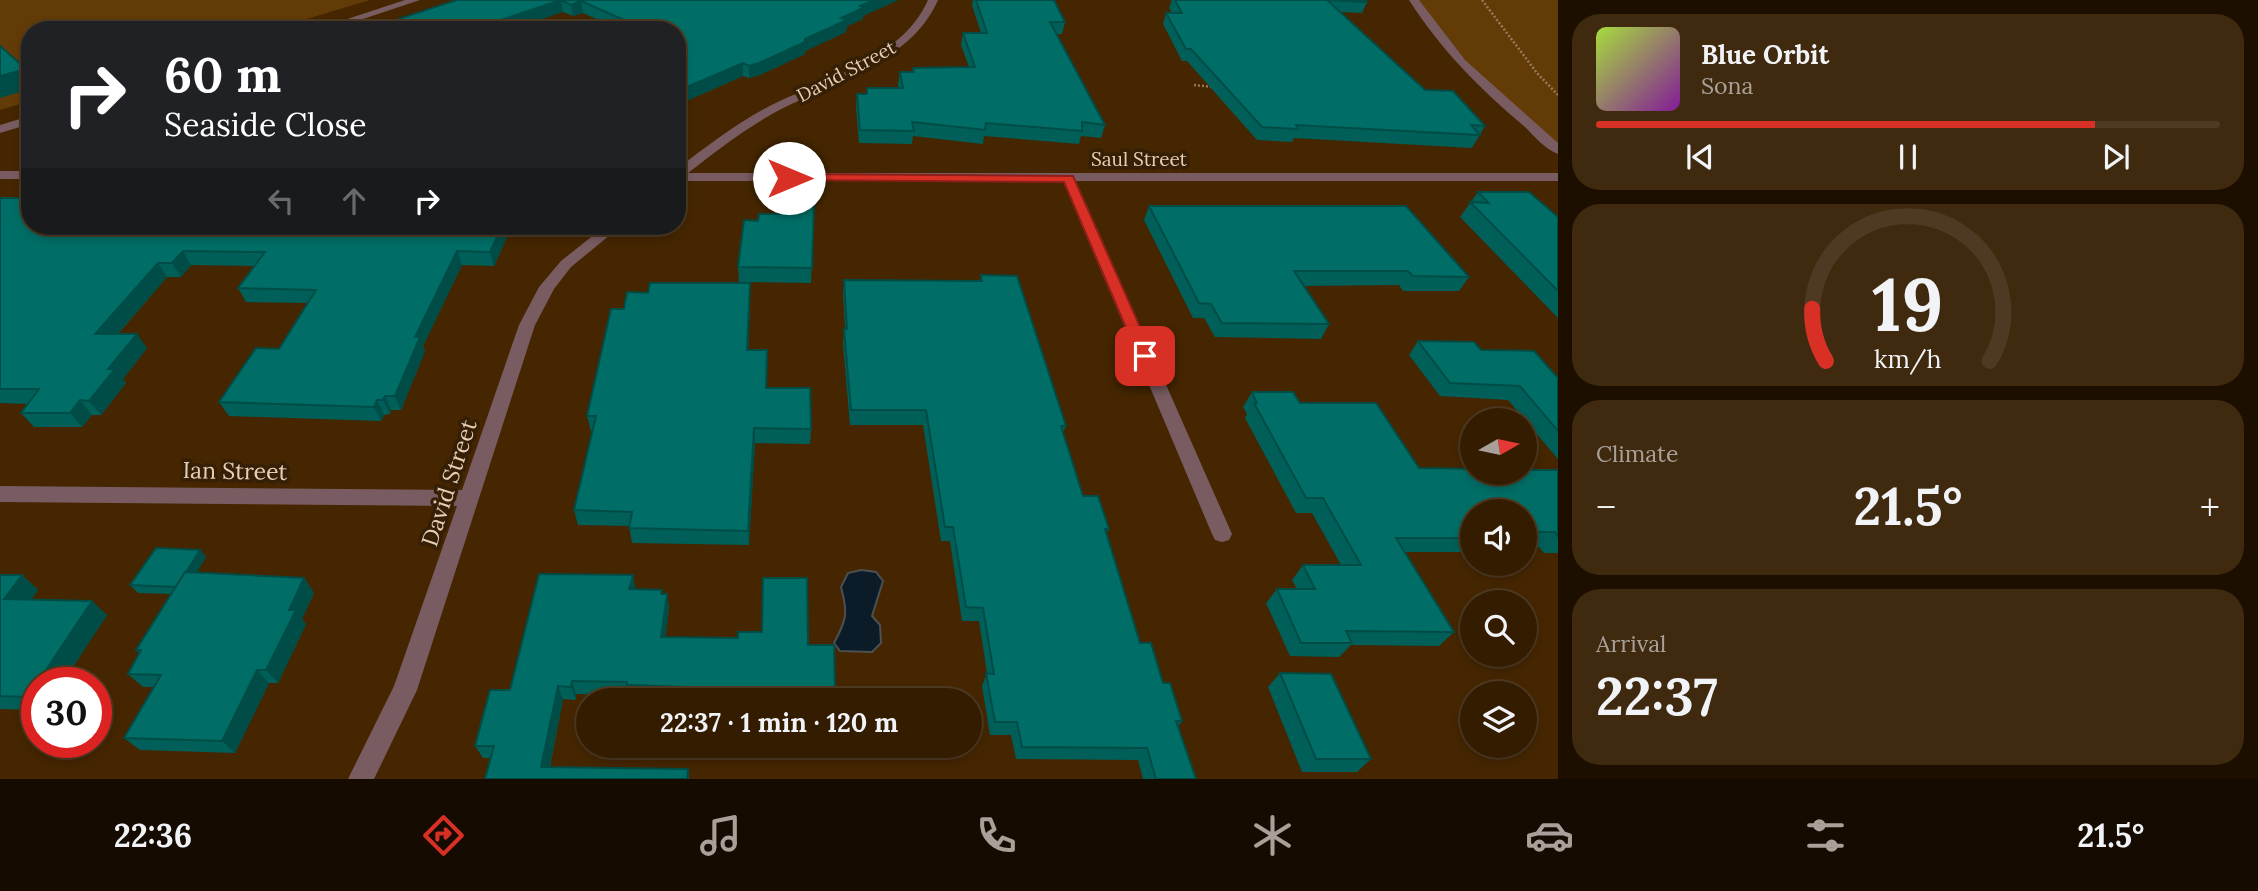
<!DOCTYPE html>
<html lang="en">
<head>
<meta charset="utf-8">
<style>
	:root { --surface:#341c00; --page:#3f290f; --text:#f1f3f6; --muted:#a9a199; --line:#4e3a22; --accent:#d93025 }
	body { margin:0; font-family:Lora,serif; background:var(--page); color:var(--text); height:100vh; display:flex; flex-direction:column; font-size:26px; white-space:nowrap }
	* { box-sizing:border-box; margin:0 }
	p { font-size:23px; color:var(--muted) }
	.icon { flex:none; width:38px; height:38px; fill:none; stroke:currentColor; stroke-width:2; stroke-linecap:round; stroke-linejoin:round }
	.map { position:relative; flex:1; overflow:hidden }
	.side { display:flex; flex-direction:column; gap:14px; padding:14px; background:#1d0f00; width:700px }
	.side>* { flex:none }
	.hud { position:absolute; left:21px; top:21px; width:665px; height:214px; border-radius:28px; box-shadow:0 4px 10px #0003,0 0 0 2px var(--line); background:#202124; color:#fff; overflow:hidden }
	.needle { width:46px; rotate:81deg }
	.controls { position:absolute; left:1460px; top:408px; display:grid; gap:14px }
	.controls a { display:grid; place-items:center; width:77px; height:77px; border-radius:50%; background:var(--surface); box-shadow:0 4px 10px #0003,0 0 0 2px var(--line); font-size:35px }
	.speed { position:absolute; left:21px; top:667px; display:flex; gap:14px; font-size:35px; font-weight:700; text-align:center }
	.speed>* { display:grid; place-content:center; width:91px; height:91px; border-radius:50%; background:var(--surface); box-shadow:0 4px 10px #0003,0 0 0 2px var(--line); line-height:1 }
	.speed .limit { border:10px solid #d22; background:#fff; color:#111 }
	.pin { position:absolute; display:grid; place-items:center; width:60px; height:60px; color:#fff; margin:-30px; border-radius:14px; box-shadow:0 4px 10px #0006 }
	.me { position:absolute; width:77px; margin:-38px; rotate:90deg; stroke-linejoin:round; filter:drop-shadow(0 0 5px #0008) }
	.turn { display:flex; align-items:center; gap:24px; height:147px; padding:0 28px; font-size:32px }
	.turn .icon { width:91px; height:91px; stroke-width:2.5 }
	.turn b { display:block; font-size:49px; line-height:60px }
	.lanes { display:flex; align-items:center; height:66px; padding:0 28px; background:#0003; justify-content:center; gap:35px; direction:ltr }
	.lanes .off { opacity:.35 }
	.big { font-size:52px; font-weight:700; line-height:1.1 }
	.side .widget { flex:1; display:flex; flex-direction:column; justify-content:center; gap:10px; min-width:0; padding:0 24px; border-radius:28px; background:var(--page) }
	.side .dial { align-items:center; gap:0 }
	.dial svg { height:182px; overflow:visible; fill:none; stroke:var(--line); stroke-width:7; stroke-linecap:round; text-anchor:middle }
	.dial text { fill:var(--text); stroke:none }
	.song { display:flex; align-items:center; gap:21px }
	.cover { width:84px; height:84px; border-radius:10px; background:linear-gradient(135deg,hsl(80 70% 55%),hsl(290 70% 35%)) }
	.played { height:7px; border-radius:4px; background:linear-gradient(90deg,var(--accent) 80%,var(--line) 80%) }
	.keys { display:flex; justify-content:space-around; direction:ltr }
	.heat { display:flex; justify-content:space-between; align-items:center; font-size:38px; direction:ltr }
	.trip { position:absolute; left:576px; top:688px; width:406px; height:70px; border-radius:35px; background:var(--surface); box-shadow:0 4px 10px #0003,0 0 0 2px var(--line); font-weight:700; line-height:70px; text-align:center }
	.tabs { display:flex; height:112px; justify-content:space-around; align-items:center; background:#150b00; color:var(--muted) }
	.tabs .icon { width:49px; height:49px }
	.tabs .on { color:var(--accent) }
	.tabs b { font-size:32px; color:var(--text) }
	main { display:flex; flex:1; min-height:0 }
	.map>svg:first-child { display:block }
	.green { fill:#633b07 }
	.water { fill:#0c1b28; stroke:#4d5052; stroke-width:2 }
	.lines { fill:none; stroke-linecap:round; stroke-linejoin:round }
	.path { stroke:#977b5c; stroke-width:2.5; stroke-dasharray:2 2; stroke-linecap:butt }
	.minor { fill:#795c61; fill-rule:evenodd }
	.tertiary { fill:#795c61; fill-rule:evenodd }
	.wall { fill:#005f58 }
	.shaded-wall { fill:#004d47 }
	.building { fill:#006e66; stroke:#004d47; stroke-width:2 }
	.route { fill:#d93025; stroke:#8d1f18; stroke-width:2 }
	.labels { text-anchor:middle; stroke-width:7; stroke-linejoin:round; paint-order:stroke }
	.far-street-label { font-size:19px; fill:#e6cdb5; stroke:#351f05 }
	.street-label { font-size:23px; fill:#e6cdb5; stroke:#351f05 }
</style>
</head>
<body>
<main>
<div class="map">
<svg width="1558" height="779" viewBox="0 0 1558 779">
	<rect width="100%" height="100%" fill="#452600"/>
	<g class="green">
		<path d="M0,0h370l-100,30h-240v71l-30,9z"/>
		<path d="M1414,0h144v150l-76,-66z"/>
	</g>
	<path class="water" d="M861,570l15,2 7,9 -11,35 8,9 1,18 -9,9 -32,-1 -6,-8c13,-24 14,-30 7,-56l7,-14z"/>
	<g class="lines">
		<g class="path">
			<path d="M1482,0l55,73 21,22"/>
			<path d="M1194,85l19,2"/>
		</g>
		<g class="minor">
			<path d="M928,0h10c-28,64 -109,83 -166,114 -30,17 -57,38 -84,59h870v8h-482l156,353 -3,6 -7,2 -7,-2 -3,-6 -149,-353h-386v-12c29,-22 57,-44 89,-61 55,-29 135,-47 162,-108z"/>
			<rect x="0" y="171" width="30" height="8"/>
			<path d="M605,226h16l-50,41 -17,22 -19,36 -118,365 -43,89h-26l46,-93 63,-180 -457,-4v-16l462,4 57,-165 20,-38 22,-26z"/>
		</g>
		<g class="tertiary">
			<path d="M405,0h15l-90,30h-16z"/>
			<path d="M1409,0h10l46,60 93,83v11c-12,-4 -24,-18 -33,-27 -45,-38 -84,-77 -116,-127z"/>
			<path d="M30,116v8l-30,9v-8z"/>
		</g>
	</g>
	<g class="wall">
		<path d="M457,0h441l-35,16v3l-16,7 -1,6 -41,19v3l-45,21 -11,3 -6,-2 -66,29v-75h-56l-38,-17 -10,3 -10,-4z"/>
		<path d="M973,0h81l11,22 -3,12h-6l49,91 -4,13 -20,-2 -2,8 -95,-8 -1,8 -70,-8 -1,8 -53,-1 -3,-36 1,-13h9l1,-6h32l-1,-3 2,-13h12l1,-4 56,-1 -8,-22 2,-12h18l-9,-28z"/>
		<path d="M1172,0h193l2,2 -5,11 -22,-1 85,78 60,36 -13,22 -178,-10 -2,4 -35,-2 -70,-79h-5l-19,-37 3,-11h6l-3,-5z"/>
		<path d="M1478,192l80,25v101l-98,-101z"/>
		<path d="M0,198l512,28 -18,40 -32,-1 -39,81 2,5 -24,59h-10l-1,4 -6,1 -3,6 -152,-5 -10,-14 60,-53 28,-46 -61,-1 -8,-14 17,-22 -64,-1 -10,12h-14l-49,57 29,14 -24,31 3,4 -25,32h-9l-10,12h-48l-13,-14 7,-9 -28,-1z"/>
		<path d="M814,201l-3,82 -72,-1 -1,-15 20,-46 22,-7z"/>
		<path d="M1149,206l320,71 -10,14h-56l-4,-6 -96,1 26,38 -8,15 -106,-2 -11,-19h-11l-49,-98z"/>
		<path d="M981,275l85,151 -3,7 20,63 26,33 -3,5 34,109 23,40 19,38 -4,6 18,52h-53l-5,-19 -122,-1 -5,-24h-21l-8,-49 5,-13 -8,-52h-17l-12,-80h-9l-18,-116h-73l-7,-81 1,-15h1l-2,-34 1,-15 136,1z"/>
		<path d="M750,298l-2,52 19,15v23l44,41 -1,15 -55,-1 -6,102 -117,-2 -3,-17 -51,-1 -4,-15 19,-79h-2l-4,-15z"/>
		<path d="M1418,341l63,9 77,28v81l-50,-59 -68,-4 -31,-41z"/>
		<path d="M1252,392l48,11 119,65 139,2v83h-14l-5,-6h-15v-36h-52v39l-2,2h-65l49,80 -15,14 -88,-1 -12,12 -49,-1 -24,-53 11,-14h20l-5,-9 11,-15h38l-29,-52h-16l-51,-95 2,-4 -4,-7z"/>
		<path d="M200,550l6,7 -9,15 107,6 10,15 -12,26 4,5 -28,59h-9l-34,70 -95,-3 -16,-12 30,-51h-11l-15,-13 11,-21 -3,-3 35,-56 -33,-1 -8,-8z"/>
		<path d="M0,575h22l16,15 -7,10 76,15 -44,67h-26v28l-37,-1z"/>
		<path d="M636,589l31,5 2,14 -4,29 143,8 27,46 -1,9h-162l-41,-2 -1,-3 -54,-1v6l-13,-1 -13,68 138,2 1,10h-204l6,-21h-8l-8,-12 35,-56z"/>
		<path d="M1280,673l91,86 -14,13h-55l-34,-85z"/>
	</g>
	<g class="shaded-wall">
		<path d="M561,0l2,12 -53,18h-39z"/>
		<path d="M874,0h24l-35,16v3l-16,7 -1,6 -41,19v3l-45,21 -11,3v-12l92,-48 19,-12z"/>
		<path d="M581,1l2,12 -10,3 -2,-11z"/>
		<path d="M743,63v13l-66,29v-14z"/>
		<path d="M26,69l4,6v14l-30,9v-22z"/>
		<path d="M502,226h10l-18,40 -4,-14z"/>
		<path d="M183,251l8,14 -10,12 -9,-14z"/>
		<path d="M457,251l5,14 -39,81 2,5 -24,59 -6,-14 20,-59z"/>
		<path d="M158,263l9,14 -62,71 -10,-14z"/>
		<path d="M750,283v15l-2,67 -1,-15z"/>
		<path d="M137,334l10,14 -24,31 3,4 -25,32 -12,-14 19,-32z"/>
		<path d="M385,396l6,14 -1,4 -7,-14z"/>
		<path d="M80,400l12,15 -10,12 -12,-14z"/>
		<path d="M377,400l7,15 -3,6 -7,-14z"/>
		<path d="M754,428l1,15 -6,102 -1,-14z"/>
		<path d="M200,550l6,7 -22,37 -7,-7z"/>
		<path d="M22,575l16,15 -17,23 -17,-14z"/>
		<path d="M633,575l3,15 -7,-1z"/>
		<path d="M304,578l10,15 -12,26 4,5 -28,59 -12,-13 23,-60z"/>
		<path d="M667,594l2,14 -5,43 -3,-14z"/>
		<path d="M92,601l15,14 -44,67h-26z"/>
		<path d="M257,670l12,13 -34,70 -13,-12z"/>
		<path d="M572,681l4,13v6l-5,-13z"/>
		<path d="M37,683v20l-9,-6z"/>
		<path d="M558,686l5,13 -16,80 -6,-12z"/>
	</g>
	<g class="building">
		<path d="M457,0h417l-14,6 3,2 -22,10 6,2 -42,19v3l-46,21 -10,3 -6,-3 -66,28v-61h-30l-66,-29 -10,4 -10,-5 -90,30h-106z"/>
		<path d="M976,0h78l11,22h-15l55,103 -23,-3v9l-96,-8 -1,7 -73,-8 2,9 -54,-1 -3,-36h10v-6h36l-3,-16h14l-1,-4 62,-1 -12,-34h24z"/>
		<path d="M1175,0h190l2,2 -40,-2 98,90 28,1 32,35 -14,-1 9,10 -184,-10 2,4 -36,-2 -71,-78h-5l-20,-36h16z"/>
		<path d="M0,46l26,23 -26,7z"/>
		<path d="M1478,192h51l29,25v74l-88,-89 19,1z"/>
		<path d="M0,198h30v28h472l-12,26 -33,-1 -42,86h5l-25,59h-10l-2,4h-6l-3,7 -155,-5 37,-54 23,1 37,-59 -78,-2 27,-36 -82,-1 -11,12h-14l-63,71h42l-29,35h7l-26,32 -9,-1 -10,13h-49l18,-24h-39z"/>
		<path d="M782,200l32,1 -2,67 -74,-1 6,-47 14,1 1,-7h21z"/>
		<path d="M1149,206h257l63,71 -56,-1 -5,-5h-114l35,53 -107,-1 -11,-19 -12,-1z"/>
		<path d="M981,275l36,1 49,150h-5l22,70h15l11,33h-4l35,114h11l12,40h7l12,38h-6l20,58h-40l-9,-31 -125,-1 -5,-25h-22l-9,-49 8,1 -11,-66 -17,-1 -13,-80h-8l-19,-117h-75l-7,-81h3l-3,-49 138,1z"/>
		<path d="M650,283h100l-3,67h20l-1,38h44l1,41 -57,-1 -6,103 -119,-3 3,-16 -58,-2 22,-94h-9l24,-107h13l3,-17 21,1z"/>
		<path d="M1418,341l56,1 7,8 53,1 24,27v53l-38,-45 -70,-3z"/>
		<path d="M1252,392h41l7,11h76l43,65 53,1v3h52v-2h34v67l-3,-5h-31v-21h-52v27h-76l58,94 -108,-1 6,12h-51l-24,-54h38l-12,-24h58l-38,-67h-17l-52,-95h3z"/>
		<path d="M156,548l44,2 -14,22h-1l-9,15 -46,-2z"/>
		<path d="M185,572l119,6 -15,32h7l-30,60h-9l-35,71 -98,-3 37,-63 -33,-1 13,-24h-5z"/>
		<path d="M539,574l94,1 -4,14 33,1 -1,4h6l-6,43 77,1v-6h24l1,-54h44l1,67h26l1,46 -27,-1 1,10h-101v-1h-26l1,-12 -56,-2v-3l-55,-1 -1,6 -13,-1 -17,81 147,2 -1,10h-202l9,-33h-19l15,-56h20z"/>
		<path d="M0,575h22l-18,24 88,2 -64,96 -28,-1z"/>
		<path d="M1280,673l51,1 40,85h-55z"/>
	</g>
	<path class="route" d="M789,174l284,2 80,180 -8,5 -7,-5 -74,-174 -279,-2v-5z"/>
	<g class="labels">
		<g class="far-street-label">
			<text transform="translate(846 71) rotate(-28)" y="7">David Street</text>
			<text x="1139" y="166">Saul Street</text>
		</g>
		<g class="street-label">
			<text transform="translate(235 471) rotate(1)" y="8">Ian Street</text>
			<text transform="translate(449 483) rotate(-72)" y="8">David Street</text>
		</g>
	</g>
</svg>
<div class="controls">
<a><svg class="needle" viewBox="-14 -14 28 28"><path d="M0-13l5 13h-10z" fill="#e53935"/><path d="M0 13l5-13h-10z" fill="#a9a199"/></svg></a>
<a><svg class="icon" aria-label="sound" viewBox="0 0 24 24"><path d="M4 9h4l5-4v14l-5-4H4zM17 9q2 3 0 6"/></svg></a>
<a><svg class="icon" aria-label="search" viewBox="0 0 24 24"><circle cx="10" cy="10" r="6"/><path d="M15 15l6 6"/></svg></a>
<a><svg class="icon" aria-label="layers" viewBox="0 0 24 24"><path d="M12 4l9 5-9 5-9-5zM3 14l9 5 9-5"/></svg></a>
</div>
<div class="speed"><div class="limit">30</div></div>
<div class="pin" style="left:1145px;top:356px;background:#d93025"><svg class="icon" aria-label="arrive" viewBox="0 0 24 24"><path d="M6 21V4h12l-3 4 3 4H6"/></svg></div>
<svg class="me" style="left:789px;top:178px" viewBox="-20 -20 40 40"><circle r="19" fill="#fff"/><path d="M0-13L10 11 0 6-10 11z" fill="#d93025"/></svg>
<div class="trip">22:37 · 1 min · 120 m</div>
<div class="hud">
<div class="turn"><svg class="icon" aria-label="right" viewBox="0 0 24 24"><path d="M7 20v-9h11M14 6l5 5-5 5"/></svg><div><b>60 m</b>Seaside Close</div></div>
<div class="lanes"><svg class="icon off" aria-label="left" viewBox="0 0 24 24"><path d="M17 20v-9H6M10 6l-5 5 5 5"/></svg><svg class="icon off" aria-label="ahead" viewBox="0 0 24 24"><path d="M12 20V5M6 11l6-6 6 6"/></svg><svg class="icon" aria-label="right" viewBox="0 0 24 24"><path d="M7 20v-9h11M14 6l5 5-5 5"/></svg></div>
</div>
</div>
<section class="side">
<div class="widget">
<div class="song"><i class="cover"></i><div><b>Blue Orbit</b><p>Sona</p></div></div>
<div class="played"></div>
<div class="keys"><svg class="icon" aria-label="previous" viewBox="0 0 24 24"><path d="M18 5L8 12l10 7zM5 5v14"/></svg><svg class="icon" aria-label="pause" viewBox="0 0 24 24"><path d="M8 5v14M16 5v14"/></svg><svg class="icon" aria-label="next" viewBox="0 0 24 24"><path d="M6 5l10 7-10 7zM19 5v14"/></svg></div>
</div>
<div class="widget dial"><svg viewBox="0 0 100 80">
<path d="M14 69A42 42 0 1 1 86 69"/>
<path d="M14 69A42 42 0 0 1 8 46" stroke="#d93025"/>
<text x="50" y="56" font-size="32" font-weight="700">19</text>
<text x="50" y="72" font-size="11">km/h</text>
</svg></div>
<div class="widget"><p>Climate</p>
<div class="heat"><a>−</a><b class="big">21.5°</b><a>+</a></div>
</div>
<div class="widget"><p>Arrival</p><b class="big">22:37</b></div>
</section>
</main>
<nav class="tabs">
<b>22:36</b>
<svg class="icon on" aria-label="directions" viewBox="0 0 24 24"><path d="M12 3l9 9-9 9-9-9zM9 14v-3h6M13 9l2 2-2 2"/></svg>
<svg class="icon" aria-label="music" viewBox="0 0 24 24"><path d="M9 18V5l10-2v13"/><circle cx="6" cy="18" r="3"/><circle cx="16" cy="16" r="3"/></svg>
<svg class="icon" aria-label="phone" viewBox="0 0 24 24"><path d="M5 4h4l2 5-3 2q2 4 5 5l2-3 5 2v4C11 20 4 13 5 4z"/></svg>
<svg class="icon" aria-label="climate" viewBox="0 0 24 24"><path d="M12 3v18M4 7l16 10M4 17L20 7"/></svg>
<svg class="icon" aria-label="car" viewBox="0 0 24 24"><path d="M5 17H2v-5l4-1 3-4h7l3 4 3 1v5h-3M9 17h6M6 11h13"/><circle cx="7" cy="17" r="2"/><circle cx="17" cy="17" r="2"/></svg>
<svg class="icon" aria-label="filters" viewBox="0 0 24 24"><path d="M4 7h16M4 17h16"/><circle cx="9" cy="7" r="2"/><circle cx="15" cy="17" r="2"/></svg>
<b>21.5°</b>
</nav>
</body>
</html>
